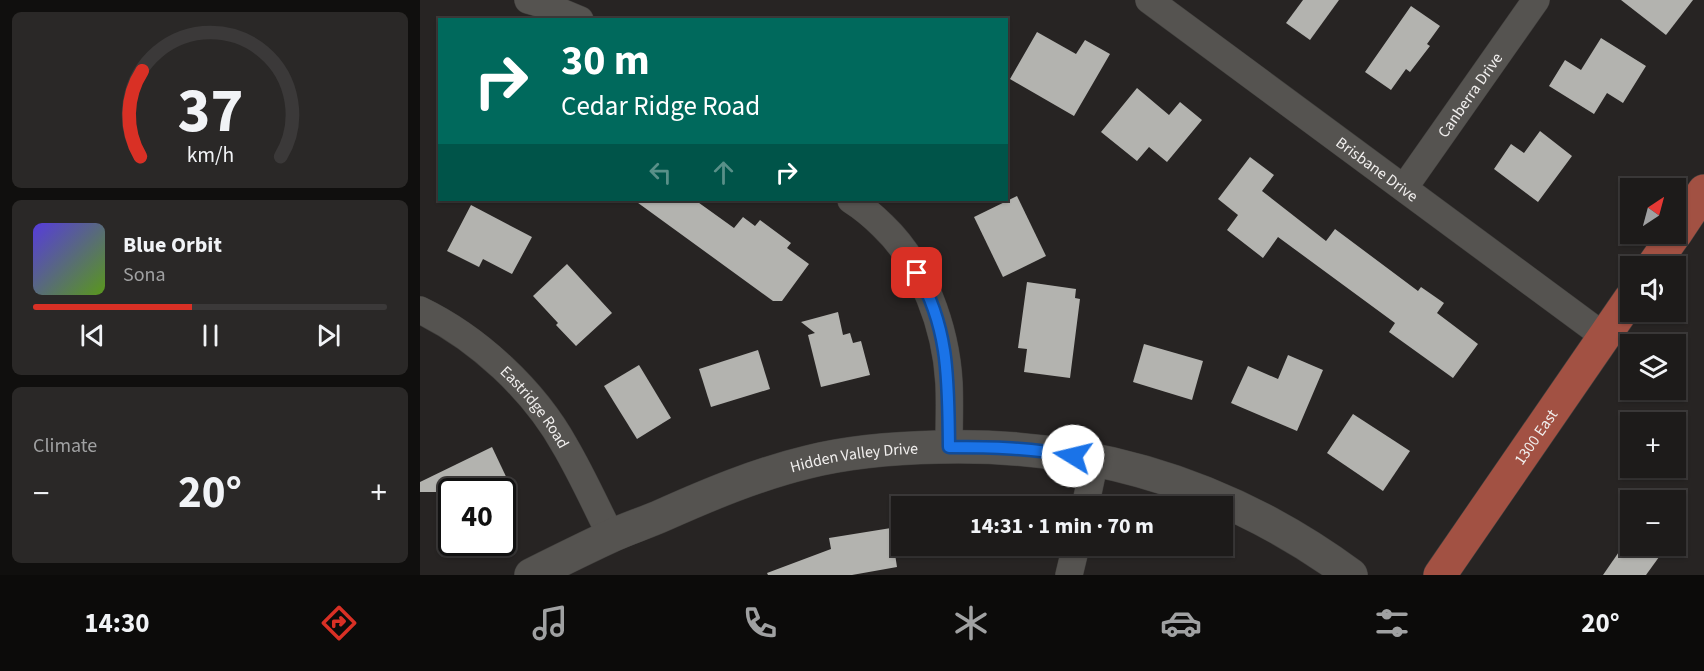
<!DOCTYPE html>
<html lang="en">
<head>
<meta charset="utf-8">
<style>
	:root { --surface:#1d1b1a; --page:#2a2827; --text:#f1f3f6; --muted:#a0a1a2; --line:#3b3939; --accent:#d93025 }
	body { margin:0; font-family:"Source Sans 3",sans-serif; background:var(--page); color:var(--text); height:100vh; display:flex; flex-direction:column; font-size:22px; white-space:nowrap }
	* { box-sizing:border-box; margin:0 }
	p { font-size:20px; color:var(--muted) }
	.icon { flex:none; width:33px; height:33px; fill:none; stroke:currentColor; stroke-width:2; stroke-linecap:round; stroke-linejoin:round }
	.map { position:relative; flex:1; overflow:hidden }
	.sheet { display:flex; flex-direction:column; gap:12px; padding:12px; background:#100f0e; width:420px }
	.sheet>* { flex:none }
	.banner { position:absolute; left:18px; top:18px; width:570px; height:183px; border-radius:0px; box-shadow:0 2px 4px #0004,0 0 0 2px var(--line); background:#00695c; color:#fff; overflow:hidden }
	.needle { width:39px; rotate:36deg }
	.controls { position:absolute; left:1200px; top:178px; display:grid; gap:12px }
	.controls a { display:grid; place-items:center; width:66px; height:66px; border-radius:0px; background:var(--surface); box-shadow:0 2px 4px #0004,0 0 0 2px var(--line); font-size:30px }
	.speed { position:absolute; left:18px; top:478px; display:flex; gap:12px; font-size:30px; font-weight:700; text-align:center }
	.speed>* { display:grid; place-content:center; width:78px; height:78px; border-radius:50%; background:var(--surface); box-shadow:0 2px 4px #0004,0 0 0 2px var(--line); line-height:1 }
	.speed .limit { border:3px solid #111; border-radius:9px; background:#fff; color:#111 }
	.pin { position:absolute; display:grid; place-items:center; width:51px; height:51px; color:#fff; margin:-26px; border-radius:12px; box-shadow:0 3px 9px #0006 }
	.me { position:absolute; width:66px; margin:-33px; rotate:279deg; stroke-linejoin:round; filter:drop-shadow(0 0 4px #0008) }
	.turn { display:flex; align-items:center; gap:21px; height:126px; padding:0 24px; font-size:27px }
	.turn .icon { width:78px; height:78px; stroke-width:2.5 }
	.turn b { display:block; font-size:42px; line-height:51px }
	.lanes { display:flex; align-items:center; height:57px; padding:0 24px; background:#0003; justify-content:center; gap:30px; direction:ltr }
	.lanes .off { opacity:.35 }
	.big { font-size:45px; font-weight:700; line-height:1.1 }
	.sheet .tile { flex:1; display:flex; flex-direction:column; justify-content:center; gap:9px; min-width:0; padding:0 21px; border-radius:9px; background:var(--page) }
	.sheet .dial { align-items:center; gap:0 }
	.dial svg { height:156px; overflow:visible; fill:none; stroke:var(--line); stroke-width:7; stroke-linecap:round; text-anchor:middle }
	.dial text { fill:var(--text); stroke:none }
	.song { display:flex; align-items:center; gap:18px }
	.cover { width:72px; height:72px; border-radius:9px; background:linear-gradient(135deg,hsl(250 70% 55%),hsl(90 70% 35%)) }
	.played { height:6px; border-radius:3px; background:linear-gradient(90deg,var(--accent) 45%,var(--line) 45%) }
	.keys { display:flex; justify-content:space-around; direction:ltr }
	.heat { display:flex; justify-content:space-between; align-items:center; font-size:33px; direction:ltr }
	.trip { position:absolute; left:471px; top:496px; width:342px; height:60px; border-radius:0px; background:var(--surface); box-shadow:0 2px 4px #0004,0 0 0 2px var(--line); font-weight:700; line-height:60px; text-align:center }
	.tabs { display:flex; height:96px; justify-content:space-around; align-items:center; background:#0c0b0a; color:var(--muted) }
	.tabs .icon { width:42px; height:42px }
	.tabs .selected { color:var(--accent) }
	.tabs b { font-size:27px; color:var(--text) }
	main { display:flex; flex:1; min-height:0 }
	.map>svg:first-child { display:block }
	.building { fill:#b3b3af }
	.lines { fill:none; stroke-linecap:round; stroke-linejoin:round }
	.minor-casing { stroke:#42403e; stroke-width:28 }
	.tertiary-casing { stroke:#42403e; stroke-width:34 }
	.primary-casing { stroke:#42403e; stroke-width:34 }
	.minor { stroke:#555350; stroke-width:27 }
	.tertiary { stroke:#555350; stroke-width:33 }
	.primary { stroke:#a25143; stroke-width:33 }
	.route-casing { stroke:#114b97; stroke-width:15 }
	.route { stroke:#1a73e8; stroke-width:10 }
	.labels { text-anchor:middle; stroke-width:6; stroke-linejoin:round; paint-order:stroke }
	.street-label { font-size:16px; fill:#f1efee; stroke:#272423 }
</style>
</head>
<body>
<main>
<section class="sheet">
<div class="tile dial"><svg viewBox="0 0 100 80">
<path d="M14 69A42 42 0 1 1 86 69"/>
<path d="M14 69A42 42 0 0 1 15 25" stroke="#d93025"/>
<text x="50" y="56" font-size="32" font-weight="700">37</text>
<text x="50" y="72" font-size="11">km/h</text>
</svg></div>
<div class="tile">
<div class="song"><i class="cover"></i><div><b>Blue Orbit</b><p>Sona</p></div></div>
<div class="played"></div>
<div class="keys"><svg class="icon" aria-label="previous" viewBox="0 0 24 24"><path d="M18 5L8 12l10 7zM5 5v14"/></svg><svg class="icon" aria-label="pause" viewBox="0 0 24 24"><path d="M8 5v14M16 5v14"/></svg><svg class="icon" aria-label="next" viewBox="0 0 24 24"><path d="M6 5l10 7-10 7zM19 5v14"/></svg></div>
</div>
<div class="tile"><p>Climate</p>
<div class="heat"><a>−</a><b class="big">20°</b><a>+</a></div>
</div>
</section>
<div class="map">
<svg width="1284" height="575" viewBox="0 0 1284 575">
	<rect width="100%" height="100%" fill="#272423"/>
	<g class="building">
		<path d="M883,0h36l-29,40 -24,-17z"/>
		<path d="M1201,0h72l-27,35z"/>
		<path d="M991,6l29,20 -13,18 3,2 -20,26 -4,-3 -15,21 -26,-18z"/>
		<path d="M617,32l39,22 9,-14 25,14 -36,62 -64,-37z"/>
		<path d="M1181,38l45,28 -23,37 -16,-10 -13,21 -45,-28 16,-26 16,10z"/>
		<path d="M717,88l32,27 11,-13 22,18 -35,42 -18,-15 -12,14 -36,-29z"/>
		<path d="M1120,131l32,25 -34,46 -44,-33 17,-25 13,9z"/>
		<path d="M830,157l24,18 -12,16 64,50 9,-12 83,62 3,-4 23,16 -7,10 41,31 -25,34 -64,-46 6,-9 -117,-86 -15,21 -36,-28 11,-15 -20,-16z"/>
		<path d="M597,196l29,60 -43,21 -29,-60z"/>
		<path d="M214,200h61l39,28 9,-11 12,9 5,-6 31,23 -4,5 22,16 -27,37h-9z"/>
		<path d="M51,205l61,32 -20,37 -29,-15 -4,8 -32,-16z"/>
		<path d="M147,264l45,49 -36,33 -20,-21 2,-2 -25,-27z"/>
		<path d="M607,282l49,7 -1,9 5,1 -10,79 -46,-6 3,-23 -9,-1z"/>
		<path d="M418,312l5,23 7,-2 3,10 8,-2 9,34 -49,12 -13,-52 7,-2 -14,-11z"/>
		<path d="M724,344l59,17 -11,39 -59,-18z"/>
		<path d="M338,350l12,39 -59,18 -12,-38z"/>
		<path d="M868,355l35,15 -26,61 -66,-28 17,-37 30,13z"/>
		<path d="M219,365l32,53 -34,21 -33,-53z"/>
		<path d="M933,414l57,37 -27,40 -56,-38z"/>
		<path d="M72,447l18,38 -13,7h-77v-10z"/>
		<path d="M471,528l6,39 -45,8h-84l-1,-2 64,-24 -2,-11z"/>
		<path d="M1203,546h44l-21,29h-43z"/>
	</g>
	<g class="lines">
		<defs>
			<g id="minor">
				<path d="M108,0l14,4 38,16"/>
				<path id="s1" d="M729,0l456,337"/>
				<path id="s2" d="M984,188l132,-188"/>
				<path d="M431,200c11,7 22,16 32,26 40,38 63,102 66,157 1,21 0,42 0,64"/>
				<path id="s3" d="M0,310c58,28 114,80 145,136 17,29 31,60 46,90"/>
				<path d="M665,507l10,-47"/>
				<path d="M649,575l7,-29"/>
			</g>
			<g id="tertiary">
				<path id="s4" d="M111,575c26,-13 52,-26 78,-38 17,-8 36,-14 54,-22 47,-21 95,-41 145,-53 43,-11 87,-14 131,-15 151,-4 290,38 412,128"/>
			</g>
			<g id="primary">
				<path d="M1256,233l28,-42"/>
				<path d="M1232,267l23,-33"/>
				<path id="s5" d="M1020,575l190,-276"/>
			</g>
		</defs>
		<use href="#minor" class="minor-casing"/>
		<use href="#tertiary" class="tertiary-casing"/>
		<use href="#primary" class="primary-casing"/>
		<use href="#minor" class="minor"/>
		<use href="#tertiary" class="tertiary"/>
		<use href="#primary" class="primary"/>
	</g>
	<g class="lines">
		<defs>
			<path id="route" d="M497,273c33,56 31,111 32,174 42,0 83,1 124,9"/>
		</defs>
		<use href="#route" class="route-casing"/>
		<use href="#route" class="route"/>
	</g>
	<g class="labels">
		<g class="street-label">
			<text dy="6" stroke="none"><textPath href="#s2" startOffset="114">Canberra Drive</textPath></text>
			<text dy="6" stroke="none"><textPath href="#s1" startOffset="284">Brisbane Drive</textPath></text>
			<text dy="6" stroke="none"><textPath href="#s3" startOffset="152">Eastridge Road</textPath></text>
			<text dy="6" stroke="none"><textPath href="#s5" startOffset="168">1300 East</textPath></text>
			<text dy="6" stroke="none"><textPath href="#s4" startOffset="346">Hidden Valley Drive</textPath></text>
		</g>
	</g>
</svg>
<div class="controls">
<a><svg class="needle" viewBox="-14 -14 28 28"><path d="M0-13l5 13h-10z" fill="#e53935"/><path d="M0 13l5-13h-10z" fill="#a0a1a2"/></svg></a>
<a><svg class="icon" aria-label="sound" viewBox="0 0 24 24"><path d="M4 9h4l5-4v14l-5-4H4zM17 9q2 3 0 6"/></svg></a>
<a><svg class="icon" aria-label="layers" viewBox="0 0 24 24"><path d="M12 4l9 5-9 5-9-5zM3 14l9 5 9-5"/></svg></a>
<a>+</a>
<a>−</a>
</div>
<div class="speed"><div class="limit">40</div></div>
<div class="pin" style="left:497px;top:273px;background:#d93025"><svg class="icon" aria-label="arrive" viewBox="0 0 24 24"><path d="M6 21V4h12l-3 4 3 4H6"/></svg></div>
<svg class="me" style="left:653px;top:456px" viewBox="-20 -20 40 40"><circle r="19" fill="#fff"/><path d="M0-13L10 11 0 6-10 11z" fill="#1a73e8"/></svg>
<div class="trip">14:31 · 1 min · 70 m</div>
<div class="banner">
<div class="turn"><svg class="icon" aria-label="right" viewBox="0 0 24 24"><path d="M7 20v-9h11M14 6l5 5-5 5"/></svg><div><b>30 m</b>Cedar Ridge Road</div></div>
<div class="lanes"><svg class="icon off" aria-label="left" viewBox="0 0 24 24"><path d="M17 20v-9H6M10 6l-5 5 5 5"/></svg><svg class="icon off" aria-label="ahead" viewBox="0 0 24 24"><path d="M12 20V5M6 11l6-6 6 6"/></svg><svg class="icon" aria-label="right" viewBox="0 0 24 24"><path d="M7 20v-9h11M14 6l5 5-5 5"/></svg></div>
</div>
</div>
</main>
<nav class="tabs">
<b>14:30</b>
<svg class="icon selected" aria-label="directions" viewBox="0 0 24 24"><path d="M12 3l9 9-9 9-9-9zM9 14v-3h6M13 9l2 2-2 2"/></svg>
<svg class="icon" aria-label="music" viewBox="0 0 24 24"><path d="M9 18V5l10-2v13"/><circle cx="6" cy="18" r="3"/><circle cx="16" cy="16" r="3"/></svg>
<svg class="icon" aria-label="phone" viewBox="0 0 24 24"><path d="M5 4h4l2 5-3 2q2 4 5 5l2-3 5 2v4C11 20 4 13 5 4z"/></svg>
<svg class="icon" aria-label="climate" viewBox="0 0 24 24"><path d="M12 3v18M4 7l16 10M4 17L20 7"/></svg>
<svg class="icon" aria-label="car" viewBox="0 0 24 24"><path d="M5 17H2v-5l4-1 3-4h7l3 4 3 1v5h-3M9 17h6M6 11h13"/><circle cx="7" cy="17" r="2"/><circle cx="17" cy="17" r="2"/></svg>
<svg class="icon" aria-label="filters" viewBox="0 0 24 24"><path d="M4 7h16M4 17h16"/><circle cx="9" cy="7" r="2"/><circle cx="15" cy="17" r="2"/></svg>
<b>20°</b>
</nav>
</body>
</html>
